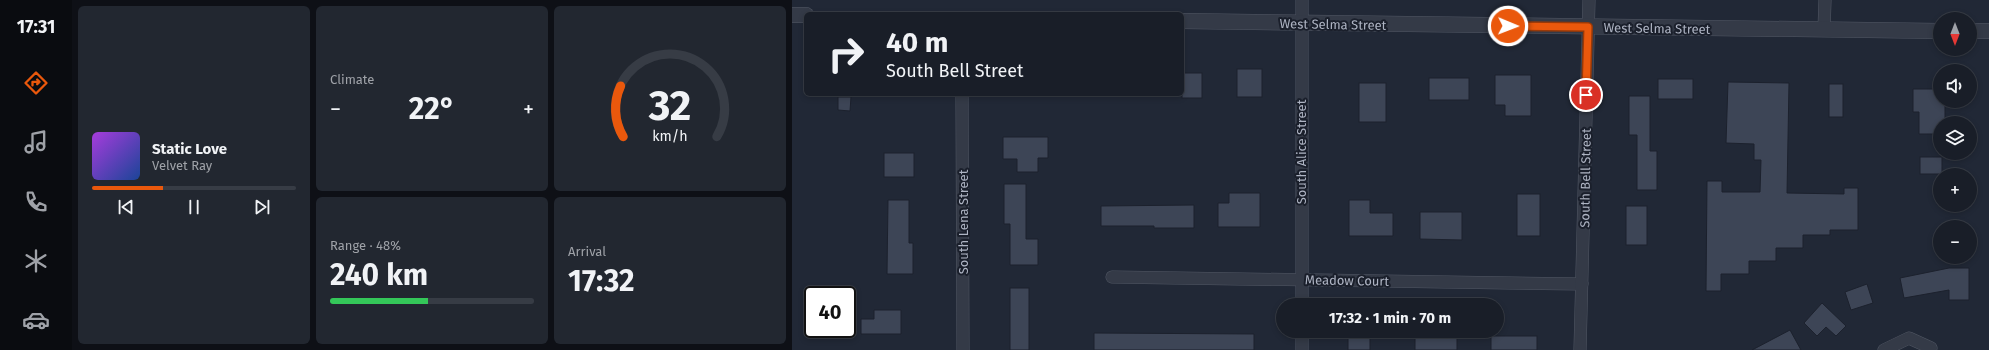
<!DOCTYPE html>
<html lang="en">
<head>
<meta charset="utf-8">
<style>
	:root { --surface:#191e28; --page:#222730; --text:#f1f3f6; --muted:#9fa2a8; --line:#373c45; --accent:#ea580c }
	body { margin:0; font-family:"Fira Sans",sans-serif; background:var(--page); color:var(--text); height:100vh; display:flex; flex-direction:column; font-size:15px; white-space:nowrap }
	* { box-sizing:border-box; margin:0 }
	p { font-size:13px; color:var(--muted) }
	.icon { flex:none; width:22px; height:22px; fill:none; stroke:currentColor; stroke-width:2; stroke-linecap:round; stroke-linejoin:round }
	.map { position:relative; flex:1; overflow:hidden }
	.drawer { display:flex; flex-direction:column; gap:6px; padding:6px; background:#0e1016; width:720px }
	.drawer>* { flex:none }
	.top-card { position:absolute; left:12px; top:12px; width:380px; height:84px; border-radius:6px; box-shadow:0 2px 6px #0003,0 0 0 1px var(--line); background:#191e28; color:var(--text); overflow:hidden }
	.needle { width:26px; rotate:180deg }
	.buttons { position:absolute; left:1141px; top:12px; display:grid; gap:8px }
	.buttons a { display:grid; place-items:center; width:44px; height:44px; border-radius:50%; background:var(--surface); box-shadow:0 2px 6px #0003,0 0 0 1px var(--line); font-size:20px }
	.speed { position:absolute; left:12px; top:286px; display:flex; gap:8px; font-size:20px; font-weight:700; text-align:center }
	.speed>* { display:grid; place-content:center; width:52px; height:52px; border-radius:50%; background:var(--surface); box-shadow:0 2px 6px #0003,0 0 0 1px var(--line); line-height:1 }
	.speed .limit { border:2px solid #111; border-radius:6px; background:#fff; color:#111 }
	.pin { position:absolute; display:grid; place-items:center; width:34px; height:34px; color:#fff; margin:-17px; border:2px solid #fff; border-radius:50%; box-shadow:0 1px 4px #0007 }
	.me { position:absolute; width:44px; margin:-22px; rotate:91deg; stroke-linejoin:round; filter:drop-shadow(0 0 3px #0008) }
	.turn { display:flex; align-items:center; gap:14px; height:84px; padding:0 16px; font-size:18px }
	.turn .icon { width:52px; height:52px; stroke-width:2.5 }
	.turn b { display:block; font-size:28px; line-height:34px }
	.big { font-size:30px; font-weight:700; line-height:1.1 }
	.drawer .tile { flex:1; display:flex; flex-direction:column; justify-content:center; gap:6px; min-width:0; padding:0 14px; border-radius:6px; background:var(--page) }
	.drawer .dial { align-items:center; gap:0 }
	.dial svg { height:104px; overflow:visible; fill:none; stroke:var(--line); stroke-width:7; stroke-linecap:round; text-anchor:middle }
	.dial text { fill:var(--text); stroke:none }
	.song { display:flex; align-items:center; gap:12px }
	.cover { width:48px; height:48px; border-radius:6px; background:linear-gradient(135deg,hsl(280 70% 55%),hsl(220 70% 35%)) }
	.played { height:4px; border-radius:2px; background:linear-gradient(90deg,var(--accent) 35%,var(--line) 35%) }
	.keys { display:flex; justify-content:space-around; direction:ltr }
	.heat { display:flex; justify-content:space-between; align-items:center; font-size:22px; direction:ltr }
	.charge { height:6px; border-radius:3px; background:linear-gradient(90deg,#34c759 48%,var(--line) 0) }
	.drawer .tiles { flex:1; display:grid; gap:6px; grid-template-columns:repeat(3,1fr) }
	.tile:first-child { grid-row:span 2 }
	.trip { position:absolute; left:484px; top:298px; width:228px; height:40px; border-radius:20px; background:var(--surface); box-shadow:0 2px 6px #0003,0 0 0 1px var(--line); font-weight:700; line-height:40px; text-align:center }
	main { display:flex; flex:1; min-height:0 }
	.tab-bar { display:flex; flex-direction:column; width:72px; justify-content:space-around; align-items:center; background:#0a0c10; color:var(--muted) }
	.tab-bar .icon { width:28px; height:28px }
	.tab-bar .selected { color:var(--accent) }
	.tab-bar b { font-size:18px; color:var(--text) }
	.map>svg:first-child { display:block }
	.building { fill:#3d4556; stroke:#1c212d }
	.lines { fill:none; stroke-linecap:round; stroke-linejoin:round }
	.minor-casing { stroke:#515764; stroke-width:13 }
	.tertiary-casing { stroke:#515764; stroke-width:16 }
	.minor { stroke:#343a47; stroke-width:12 }
	.tertiary { stroke:#343a47; stroke-width:15 }
	.route-casing { stroke:#983908; stroke-width:10 }
	.route { stroke:#ea580c; stroke-width:7 }
	.labels { text-anchor:middle; stroke-width:4; stroke-linejoin:round; paint-order:stroke }
	.street-label { font-size:13px; fill:#aeb4c3; stroke:#1a1f2b }
</style>
</head>
<body>
<main>
<nav class="tab-bar">
<b>17:31</b>
<svg class="icon selected" aria-label="directions" viewBox="0 0 24 24"><path d="M12 3l9 9-9 9-9-9zM9 14v-3h6M13 9l2 2-2 2"/></svg>
<svg class="icon" aria-label="music" viewBox="0 0 24 24"><path d="M9 18V5l10-2v13"/><circle cx="6" cy="18" r="3"/><circle cx="16" cy="16" r="3"/></svg>
<svg class="icon" aria-label="phone" viewBox="0 0 24 24"><path d="M5 4h4l2 5-3 2q2 4 5 5l2-3 5 2v4C11 20 4 13 5 4z"/></svg>
<svg class="icon" aria-label="climate" viewBox="0 0 24 24"><path d="M12 3v18M4 7l16 10M4 17L20 7"/></svg>
<svg class="icon" aria-label="car" viewBox="0 0 24 24"><path d="M5 17H2v-5l4-1 3-4h7l3 4 3 1v5h-3M9 17h6M6 11h13"/><circle cx="7" cy="17" r="2"/><circle cx="17" cy="17" r="2"/></svg>
</nav>
<section class="drawer">
<div class="tiles">
<div class="tile">
<div class="song"><i class="cover"></i><div><b>Static Love</b><p>Velvet Ray</p></div></div>
<div class="played"></div>
<div class="keys"><svg class="icon" aria-label="previous" viewBox="0 0 24 24"><path d="M18 5L8 12l10 7zM5 5v14"/></svg><svg class="icon" aria-label="pause" viewBox="0 0 24 24"><path d="M8 5v14M16 5v14"/></svg><svg class="icon" aria-label="next" viewBox="0 0 24 24"><path d="M6 5l10 7-10 7zM19 5v14"/></svg></div>
</div>
<div class="tile"><p>Climate</p>
<div class="heat"><a>−</a><b class="big">22°</b><a>+</a></div>
</div>
<div class="tile dial"><svg viewBox="0 0 100 80">
<path d="M14 69A42 42 0 1 1 86 69"/>
<path d="M14 69A42 42 0 0 1 12 30" stroke="#ea580c"/>
<text x="50" y="56" font-size="32" font-weight="700">32</text>
<text x="50" y="72" font-size="11">km/h</text>
</svg></div>
<div class="tile"><p>Range · 48%</p><b class="big">240 km</b><div class="charge"></div></div>
<div class="tile"><p>Arrival</p><b class="big">17:32</b></div>
</div>
</section>
<div class="map">
<svg width="1197" height="350" viewBox="0 0 1197 350">
	<rect width="100%" height="100%" fill="#212836"/>
	<g class="building">
		<rect x="445" y="69" width="25" height="28"/>
		<rect x="390" y="73" width="20" height="25"/>
		<path d="M703,75h36v41h-26v-11h-10z"/>
		<rect x="637" y="78" width="40" height="22"/>
		<rect x="866" y="79" width="35" height="20"/>
		<path d="M936,82l61,1 -2,110 57,1v-6h14v42h-28v5h-27v13h-27v13h-27v13h-28v17h-15l1,-110h15v11h38l1,-32h-7v-16l-28,-1z"/>
		<rect x="567" y="83" width="27" height="39"/>
		<rect x="1037" y="84" width="14" height="33"/>
		<path d="M1121,89h27v12h5v22h-5v11h-21v-22h-6z"/>
		<path d="M837,96h21v55h7v39h-20v-55h-8z"/>
		<path d="M46,97h13l-1,14 -12,-1z"/>
		<path d="M211,137h45v21h-10v14h-21v-13h-14z"/>
		<rect x="92" y="153" width="30" height="24"/>
		<rect x="1128" y="157" width="22" height="17"/>
		<path d="M212,184h22v55h12v26h-28v-41h-6z"/>
		<path d="M437,193h31v34h-42v-24h11z"/>
		<rect x="725" y="194" width="23" height="42"/>
		<path d="M96,200h21v43h4v31h-26z"/>
		<path d="M557,200h21v13h23v23h-44z"/>
		<path d="M402,205v23h-40v-2h-53v-20z"/>
		<rect x="834" y="206" width="21" height="39"/>
		<path d="M628,212h42v28l-42,-1z"/>
		<path d="M1157,268h20v32h-20v-10l-45,8 -4,-20z"/>
		<path d="M1075,284l6,19 -22,7 -6,-18z"/>
		<rect x="218" y="288" width="19" height="62"/>
		<path d="M1030,303l24,23 -10,10 -10,-9 -9,9 -13,-13z"/>
		<path d="M82,310h27v24h-40v-15h13z"/>
		<path d="M998,330l11,20h-49z"/>
		<rect x="556" y="331" width="22" height="19"/>
		<path d="M302,333l160,1v16h-160z"/>
		<rect x="623" y="335" width="42" height="15"/>
		<rect x="699" y="336" width="46" height="14"/>
	</g>
	<g class="lines">
		<defs>
			<g id="minor">
				<path d="M1032,30l1,-30"/>
				<path d="M170,94l1,256"/>
				<path d="M320,277l470,7"/>
				<path d="M510,305v-305"/>
				<path d="M510,331v19"/>
				<path d="M788,350l9,-350"/>
				<path d="M1092,350l25,-12 22,10"/>
			</g>
			<g id="tertiary">
				<path d="M0,15h14"/>
				<path d="M390,21l758,10"/>
				<path d="M1178,31h19"/>
			</g>
		</defs>
		<use href="#minor" class="minor-casing"/>
		<use href="#tertiary" class="tertiary-casing"/>
		<use href="#minor" class="minor"/>
		<use href="#tertiary" class="tertiary"/>
	</g>
	<g class="lines">
		<defs>
			<path id="route" d="M716,26l80,1 -2,68"/>
		</defs>
		<use href="#route" class="route-casing"/>
		<use href="#route" class="route"/>
	</g>
	<g class="labels">
		<g class="street-label">
			<text transform="translate(541 24) rotate(1)" y="5">West Selma Street</text>
			<text transform="translate(865 28) rotate(1)" y="5">West Selma Street</text>
			<text transform="translate(509 152) rotate(-90)" y="5">South Alice Street</text>
			<text transform="translate(793 178) rotate(-89)" y="5">South Bell Street</text>
			<text transform="translate(171 222) rotate(-90)" y="5">South Lena Street</text>
			<text transform="translate(555 280) rotate(1)" y="5">Meadow Court</text>
		</g>
	</g>
</svg>
<div class="buttons">
<a><svg class="needle" viewBox="-14 -14 28 28"><path d="M0-13l5 13h-10z" fill="#e53935"/><path d="M0 13l5-13h-10z" fill="#9fa2a8"/></svg></a>
<a><svg class="icon" aria-label="sound" viewBox="0 0 24 24"><path d="M4 9h4l5-4v14l-5-4H4zM17 9q2 3 0 6"/></svg></a>
<a><svg class="icon" aria-label="layers" viewBox="0 0 24 24"><path d="M12 4l9 5-9 5-9-5zM3 14l9 5 9-5"/></svg></a>
<a>+</a>
<a>−</a>
</div>
<div class="speed"><div class="limit">40</div></div>
<div class="pin" style="left:794px;top:95px;background:#d93025"><svg class="icon" aria-label="arrive" viewBox="0 0 24 24"><path d="M6 21V4h12l-3 4 3 4H6"/></svg></div>
<svg class="me" style="left:716px;top:26px" viewBox="-20 -20 40 40"><circle r="17" fill="#ea580c" stroke="#fff" stroke-width="3"/><path d="M0-11L8 9 0 5-8 9z" fill="#fff"/></svg>
<div class="trip">17:32 · 1 min · 70 m</div>
<div class="top-card">
<div class="turn"><svg class="icon" aria-label="right" viewBox="0 0 24 24"><path d="M7 20v-9h11M14 6l5 5-5 5"/></svg><div><b>40 m</b>South Bell Street</div></div>
</div>
</div>
</main>
</body>
</html>
